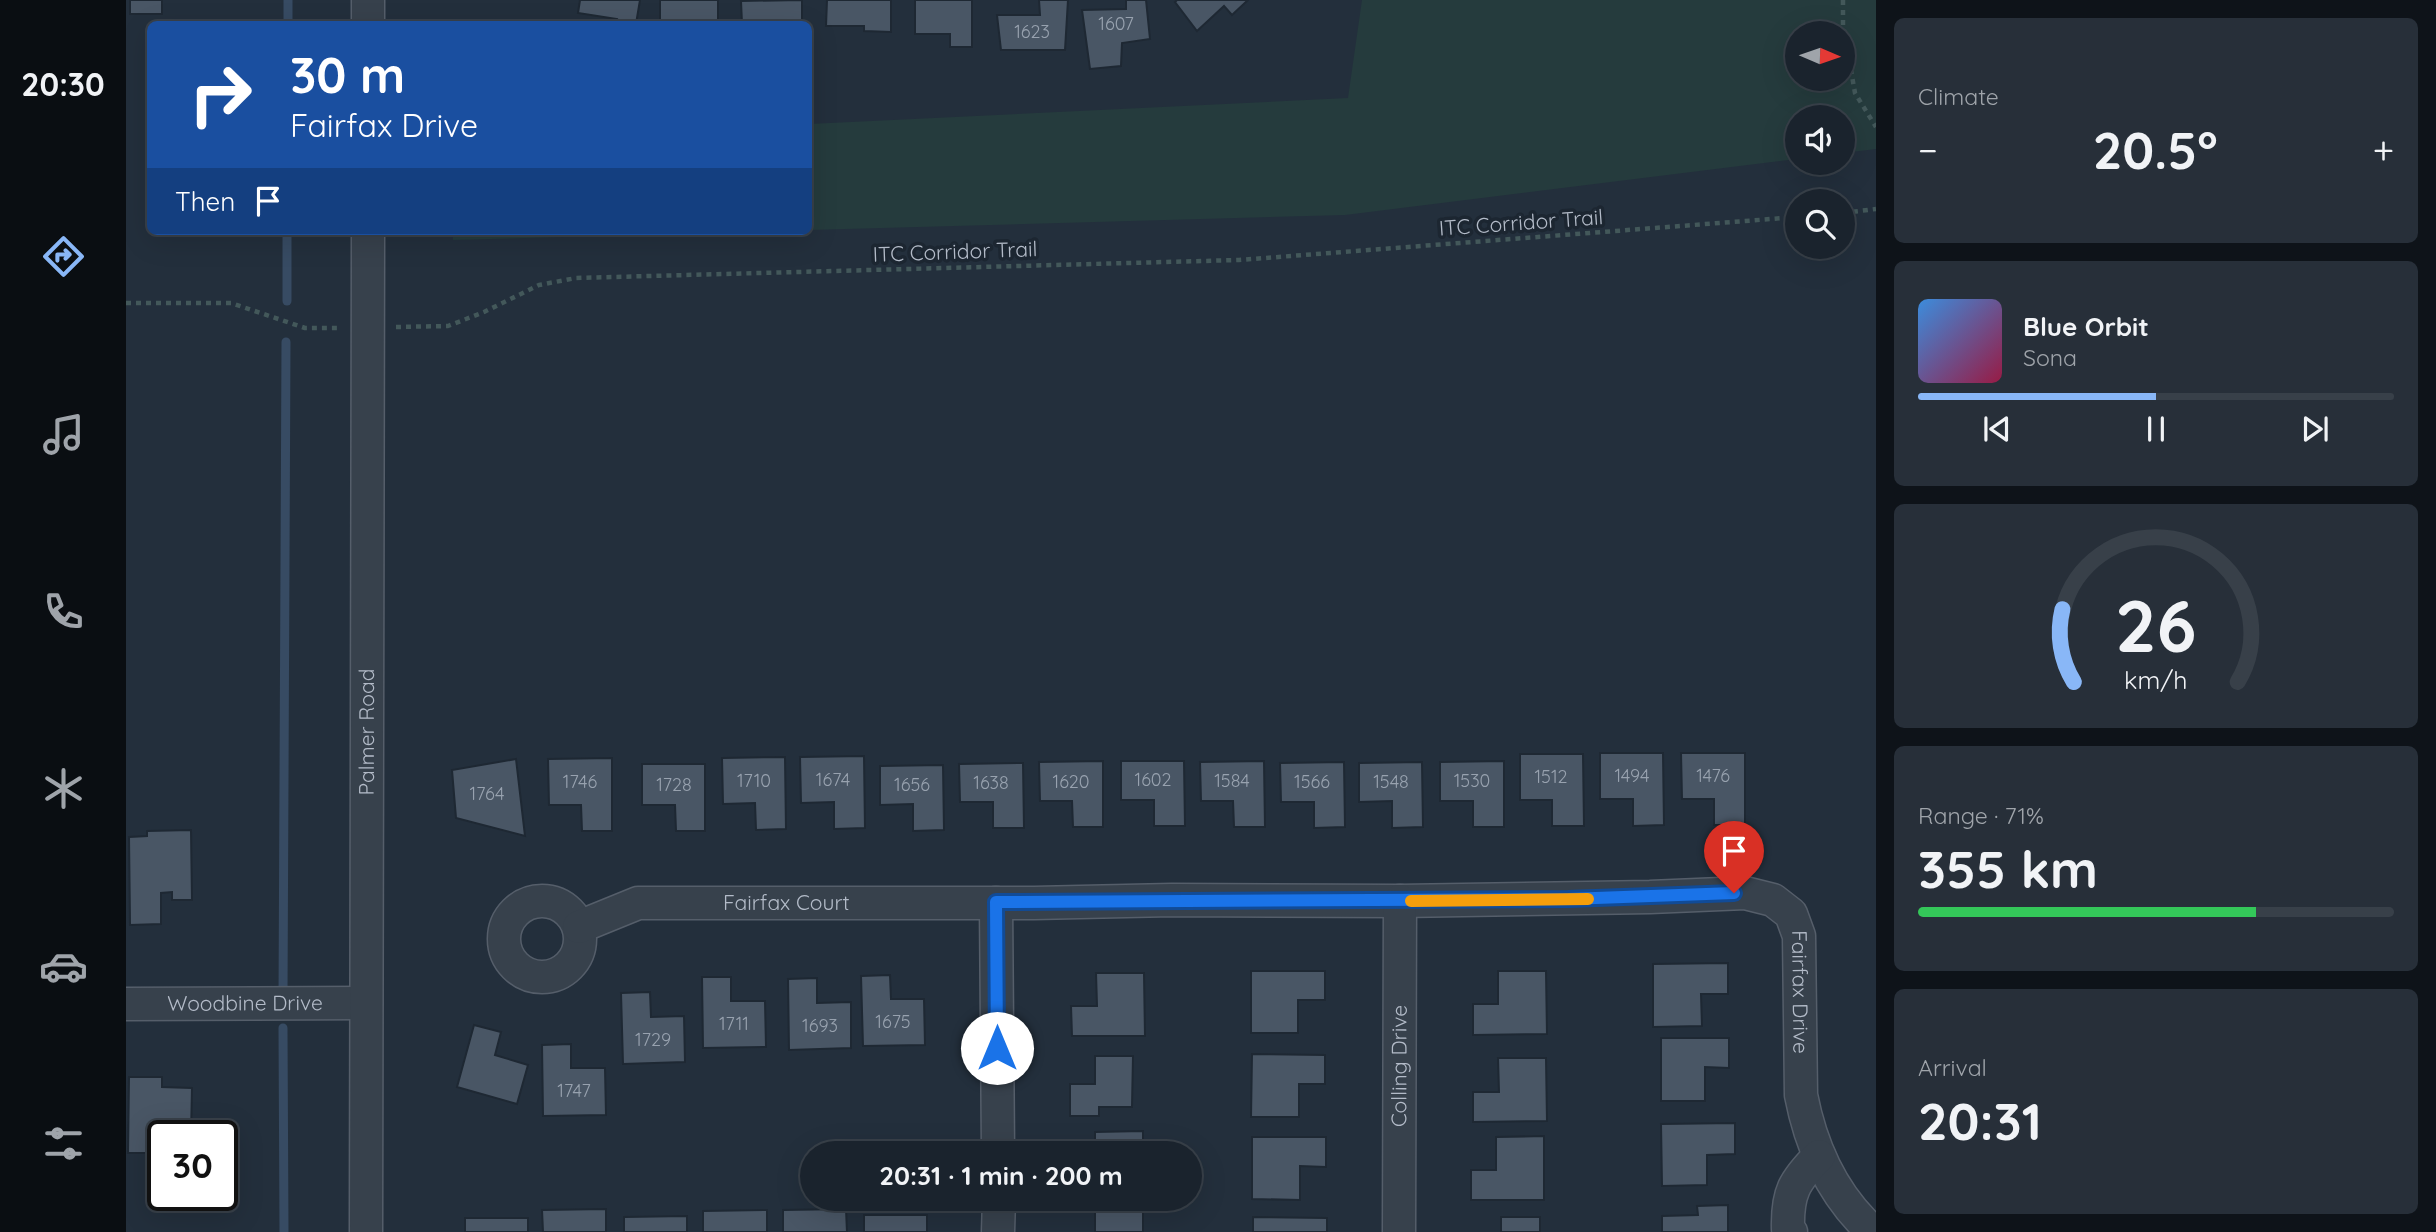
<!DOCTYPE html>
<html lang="en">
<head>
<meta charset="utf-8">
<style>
	:root { --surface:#1a232d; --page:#272f39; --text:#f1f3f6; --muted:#9fa4aa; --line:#384049; --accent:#89b7f7 }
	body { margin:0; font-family:Quicksand,sans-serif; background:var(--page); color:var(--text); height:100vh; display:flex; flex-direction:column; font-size:26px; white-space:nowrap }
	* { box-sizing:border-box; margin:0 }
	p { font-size:23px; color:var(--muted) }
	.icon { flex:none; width:38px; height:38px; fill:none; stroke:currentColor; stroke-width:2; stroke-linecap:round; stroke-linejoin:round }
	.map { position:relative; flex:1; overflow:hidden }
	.drawer { display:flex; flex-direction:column; gap:18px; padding:18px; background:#0e1319; width:560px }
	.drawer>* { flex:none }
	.guide { position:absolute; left:21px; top:21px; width:665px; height:214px; border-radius:10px; box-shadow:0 7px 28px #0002,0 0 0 2px var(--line); background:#1a4fa0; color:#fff; overflow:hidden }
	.needle { width:46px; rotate:92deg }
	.tools { position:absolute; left:1659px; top:21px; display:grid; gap:14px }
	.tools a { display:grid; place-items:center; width:70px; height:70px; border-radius:50%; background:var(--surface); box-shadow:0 7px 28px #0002,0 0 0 2px var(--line); font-size:35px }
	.speed { position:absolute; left:21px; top:1120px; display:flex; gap:14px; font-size:35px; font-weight:700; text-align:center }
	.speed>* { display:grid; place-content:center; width:91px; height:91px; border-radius:50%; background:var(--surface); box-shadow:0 7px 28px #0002,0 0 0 2px var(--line); line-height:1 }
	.speed .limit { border:4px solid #111; border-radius:10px; background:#fff; color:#111 }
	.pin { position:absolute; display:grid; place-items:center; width:60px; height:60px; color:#fff; margin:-72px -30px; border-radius:50% 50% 50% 0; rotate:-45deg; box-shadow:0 0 7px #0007 }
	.pin .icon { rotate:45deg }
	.me { position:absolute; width:77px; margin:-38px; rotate:0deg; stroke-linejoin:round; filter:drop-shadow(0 0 5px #0008) }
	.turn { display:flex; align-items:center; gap:24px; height:147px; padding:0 28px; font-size:32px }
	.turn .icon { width:91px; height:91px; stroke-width:2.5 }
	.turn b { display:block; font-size:49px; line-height:60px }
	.then { display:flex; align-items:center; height:66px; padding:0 28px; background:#0003; gap:14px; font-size:26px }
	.big { font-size:52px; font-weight:800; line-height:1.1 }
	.drawer .widget { flex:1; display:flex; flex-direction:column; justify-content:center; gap:10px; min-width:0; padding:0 24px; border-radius:10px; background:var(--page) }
	.drawer .dial { align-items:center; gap:0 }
	.dial svg { height:182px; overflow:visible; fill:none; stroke:var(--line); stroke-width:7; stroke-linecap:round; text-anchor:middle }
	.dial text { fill:var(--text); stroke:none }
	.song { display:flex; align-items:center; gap:21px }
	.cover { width:84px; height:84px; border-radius:10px; background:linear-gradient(135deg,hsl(210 70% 55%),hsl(340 70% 35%)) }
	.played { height:7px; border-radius:4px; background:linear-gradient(90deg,var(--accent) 50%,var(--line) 50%) }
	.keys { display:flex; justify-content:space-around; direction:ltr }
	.heat { display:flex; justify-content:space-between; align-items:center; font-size:38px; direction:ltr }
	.charge { height:10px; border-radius:5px; background:linear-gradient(90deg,#34c759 71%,var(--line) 0) }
	.trip { position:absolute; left:674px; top:1141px; width:402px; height:70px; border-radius:35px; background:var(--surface); box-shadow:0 7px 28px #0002,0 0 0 2px var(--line); font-weight:800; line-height:70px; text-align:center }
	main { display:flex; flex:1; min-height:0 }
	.tab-bar { display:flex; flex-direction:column; width:126px; justify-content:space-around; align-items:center; background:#0a0e12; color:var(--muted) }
	.tab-bar .icon { width:49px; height:49px }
	.tab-bar .on { color:var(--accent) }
	.tab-bar b { font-size:32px; color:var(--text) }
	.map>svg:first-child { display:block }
	.green { fill:#253b3d; fill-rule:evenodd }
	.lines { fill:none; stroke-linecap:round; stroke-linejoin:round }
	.stream { stroke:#374b63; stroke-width:9 }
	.building { fill:#495665; stroke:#1e2833; stroke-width:2 }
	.minor-casing { stroke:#555e6a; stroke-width:35 }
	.path { stroke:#43585a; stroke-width:4.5; stroke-dasharray:5 5; stroke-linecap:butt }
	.minor { stroke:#37414c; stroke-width:32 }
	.route-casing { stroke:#114b97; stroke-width:18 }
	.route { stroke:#1a73e8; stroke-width:12 }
	.slow { stroke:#f59e0b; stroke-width:12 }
	.labels { text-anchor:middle; stroke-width:7; stroke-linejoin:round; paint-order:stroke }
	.number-label { font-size:18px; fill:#98a2af }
	.street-label { font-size:21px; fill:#b3bbc8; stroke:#1c2631 }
</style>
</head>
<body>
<main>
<nav class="tab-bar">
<b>20:30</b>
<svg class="icon on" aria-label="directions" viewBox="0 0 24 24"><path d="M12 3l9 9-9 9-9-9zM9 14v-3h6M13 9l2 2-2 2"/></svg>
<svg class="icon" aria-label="music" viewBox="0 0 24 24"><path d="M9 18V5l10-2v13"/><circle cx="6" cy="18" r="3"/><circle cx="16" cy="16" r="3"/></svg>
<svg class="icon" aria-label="phone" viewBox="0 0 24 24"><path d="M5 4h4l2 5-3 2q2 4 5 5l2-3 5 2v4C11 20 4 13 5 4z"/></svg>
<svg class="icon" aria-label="climate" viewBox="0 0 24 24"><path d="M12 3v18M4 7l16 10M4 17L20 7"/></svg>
<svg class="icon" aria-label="car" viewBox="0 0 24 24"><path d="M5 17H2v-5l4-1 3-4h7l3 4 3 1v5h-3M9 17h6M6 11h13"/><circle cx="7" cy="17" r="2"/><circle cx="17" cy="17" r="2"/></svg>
<svg class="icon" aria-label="filters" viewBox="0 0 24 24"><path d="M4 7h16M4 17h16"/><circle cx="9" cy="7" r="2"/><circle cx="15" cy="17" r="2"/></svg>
</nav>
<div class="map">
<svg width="1750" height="1232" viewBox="0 0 1750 1232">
	<rect width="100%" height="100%" fill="#232f3c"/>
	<g class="green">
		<path d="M1236,0h514v149l-33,4v-36h-46v42l-452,56 -536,15v-106l539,-26zM1671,33h46v46h-46z"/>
		<path d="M327,231h337l-337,9z"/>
	</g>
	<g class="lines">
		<g class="stream">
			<path d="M162,24v-24"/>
			<path d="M161,301v-70"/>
			<path d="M157,998l3,-656"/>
			<path d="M157,1028l1,204"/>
		</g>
	</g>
	<g class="building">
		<rect x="4" y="0" width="32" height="14"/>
		<path d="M454,0h60l-4,24h-20l1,-5 -39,-6z"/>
		<rect x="534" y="0" width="58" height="24"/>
		<path d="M676,0v24h-60l-1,-23z"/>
		<path d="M701,0h64v32l-27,-1v-5h-38z"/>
		<path d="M789,0h57v47h-22v-13h-35z"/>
		<path d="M913,0h29l-3,50h-64l-4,-35h43z"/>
		<path d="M1000,0h20l4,39 -28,4 -1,23 -31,3 -8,-59 44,-1z"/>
		<path d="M1051,0h71l-16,15 -8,-9 -27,25 -22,-29z"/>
		<path d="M1474,753h63l1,72 -31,1v-27h-33z"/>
		<path d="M1555,753h64v72h-31v-26h-32z"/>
		<path d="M1394,754h63l1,72h-32v-26h-32z"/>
		<path d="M738,756l1,72 -31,1v-27l-33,1 -1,-46z"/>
		<path d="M659,757l1,72 -30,1 -1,-27 -32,1 -1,-46z"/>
		<path d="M486,758v73h-30l-1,-26h-32l-1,-46z"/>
		<path d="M390,759l9,77 -69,-18 -4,-48z"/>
		<path d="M977,761v66h-30l-1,-26h-32l-1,-39z"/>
		<path d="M995,761h63l1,65h-31v-26h-33z"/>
		<path d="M1138,761l1,66h-31l-1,-26h-32l-1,-39z"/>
		<path d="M1378,761v66h-31v-26h-33v-39z"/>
		<path d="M1218,762l1,65 -31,1v-26h-33l-1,-39z"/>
		<path d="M1296,762l1,65 -31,1v-27l-33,1v-39z"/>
		<path d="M897,763l1,65h-31v-26h-33l-1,-38z"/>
		<path d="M516,764h63v67h-29l-1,-26h-33z"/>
		<path d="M817,765l1,65 -31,1v-27l-33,1v-39z"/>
		<path d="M65,830l1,70h-20v-8l-11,1v31l-31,1 -1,-88 18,-1v-5z"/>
		<path d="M1602,963v31h-27l1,32 -49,1v-63z"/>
		<path d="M1125,971h74v29h-27v33h-47z"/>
		<path d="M1372,971h48l1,63 -74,1v-31h25z"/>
		<path d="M970,973h48l1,63h-73l-1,-30h26z"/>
		<path d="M764,975l1,24h33l1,46 -62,1 -2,-70z"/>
		<path d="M576,977h29v24h34l1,46 -63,1z"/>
		<path d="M691,978v25l34,-1v46l-62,2 -1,-71z"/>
		<path d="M524,992l1,25 33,-1 1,46 -62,2 -2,-71z"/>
		<path d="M348,1025l27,7 -6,23 33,10 -11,39 -60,-17z"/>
		<path d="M1535,1038h68v30l-24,-1v34h-44z"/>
		<path d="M445,1044v24h34l1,47 -63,1 -1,-71z"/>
		<path d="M1126,1054l73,1v29h-26v33h-48z"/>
		<path d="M969,1056h38l-1,51h-33v9h-29v-32h25z"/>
		<path d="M1372,1058h48l1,63 -74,1v-30h26z"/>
		<path d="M3,1077h33v10l30,1 -1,48h-28v22h-17v-5h-18z"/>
		<path d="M1609,1123v31l-28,1v30l-45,1 -1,-62z"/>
		<path d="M1017,1131v22h-48v-21z"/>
		<path d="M1418,1136v64h-73v-30h25v-33z"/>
		<path d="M1126,1137h74v30l-26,-1v34l-48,-1z"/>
		<path d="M1602,1205v27h-66v-16l36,-1 -1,-9z"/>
		<path d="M480,1209v23h-63l-1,-22z"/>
		<path d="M720,1209l1,23h-64v-22z"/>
		<path d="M641,1210v22h-64v-21z"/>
		<rect x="969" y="1212" width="48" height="20"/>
		<rect x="738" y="1215" width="63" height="17"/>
		<path d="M561,1216v16h-63v-15z"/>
		<path d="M1127,1217l74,1v14h-74z"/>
		<rect x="1375" y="1217" width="39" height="15"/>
		<rect x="339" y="1218" width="63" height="14"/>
	</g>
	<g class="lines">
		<defs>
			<g id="minor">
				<path d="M242,24v-24"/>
				<circle cx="416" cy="939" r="38"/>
				<path d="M870,903l2,250"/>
				<path id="s1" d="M453,927l59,-24h396l138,-3 228,1 250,-4 95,-4 28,7 18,14 8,22 2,159c10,52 32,101 72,137"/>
				<path id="s2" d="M0,1004l240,-1"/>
				<path id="s3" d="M240,1232l2,-1001"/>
				<path d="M872,1232l1,-33"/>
				<path id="s4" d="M1273,1232l1,-331"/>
				<path d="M1665,1232l-3,-3c-1,-36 6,-48 31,-73"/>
			</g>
		</defs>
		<use href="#minor" class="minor-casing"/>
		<g class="path">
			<path d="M1717,0v25l12,68 21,34"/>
			<path d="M1717,213l33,-4"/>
			<path d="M0,303h105l74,25h33"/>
			<path d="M270,327l52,-1 36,-14 55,-27 37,-7 663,-18 558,-43"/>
		</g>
		<use href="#minor" class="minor"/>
	</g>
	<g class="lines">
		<defs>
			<path id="route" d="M871,1048l-1,-146 572,-3 166,-6"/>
		</defs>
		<use href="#route" class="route-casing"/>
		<use href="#route" class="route"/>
		<path class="slow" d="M1285,901l177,-2"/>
	</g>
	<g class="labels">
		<g class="number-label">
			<text x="990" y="30">1607</text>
			<text x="906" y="38">1623</text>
			<text x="1506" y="782">1494</text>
			<text x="1587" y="782">1476</text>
			<text x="1425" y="783">1512</text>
			<text x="707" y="786">1674</text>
			<text x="1027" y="786">1602</text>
			<text x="628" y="787">1710</text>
			<text x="1106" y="787">1584</text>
			<text x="1346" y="787">1530</text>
			<text x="454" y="788">1746</text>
			<text x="945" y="788">1620</text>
			<text x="1186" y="788">1566</text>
			<text x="1265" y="788">1548</text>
			<text x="865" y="789">1638</text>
			<text x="548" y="791">1728</text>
			<text x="786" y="791">1656</text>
			<text x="361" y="800">1764</text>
			<text x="767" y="1028">1675</text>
			<text x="608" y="1030">1711</text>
			<text x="694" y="1032">1693</text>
			<text x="527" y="1046">1729</text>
			<text x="448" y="1097">1747</text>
		</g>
		<g class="street-label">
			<text transform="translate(1395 223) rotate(-4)" y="7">ITC Corridor Trail</text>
			<text transform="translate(829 252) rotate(-2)" y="7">ITC Corridor Trail</text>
			<text dy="7" stroke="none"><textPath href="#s3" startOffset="500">Palmer Road</textPath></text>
			<text dy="7" stroke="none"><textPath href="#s1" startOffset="212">Fairfax Court</textPath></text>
			<text dy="7" stroke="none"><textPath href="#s1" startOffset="1302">Fairfax Drive</textPath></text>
			<text dy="7" stroke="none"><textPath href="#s2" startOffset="119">Woodbine Drive</textPath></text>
			<text dy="7" stroke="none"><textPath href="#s4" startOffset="166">Colling Drive</textPath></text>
		</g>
	</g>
</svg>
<div class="tools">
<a><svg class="needle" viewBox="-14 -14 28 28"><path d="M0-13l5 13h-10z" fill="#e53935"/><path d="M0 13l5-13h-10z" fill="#9fa4aa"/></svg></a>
<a><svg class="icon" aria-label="sound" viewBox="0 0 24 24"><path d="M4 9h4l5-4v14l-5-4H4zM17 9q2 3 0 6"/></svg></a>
<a><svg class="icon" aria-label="search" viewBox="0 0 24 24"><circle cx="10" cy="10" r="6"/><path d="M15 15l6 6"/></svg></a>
</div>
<div class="speed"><div class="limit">30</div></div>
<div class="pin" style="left:1608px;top:893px;background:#d93025"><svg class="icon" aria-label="arrive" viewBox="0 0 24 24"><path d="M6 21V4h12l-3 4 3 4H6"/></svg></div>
<svg class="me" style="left:871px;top:1048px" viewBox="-20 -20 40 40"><circle r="19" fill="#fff"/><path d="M0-13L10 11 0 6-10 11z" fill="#1a73e8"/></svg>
<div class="trip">20:31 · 1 min · 200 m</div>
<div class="guide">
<div class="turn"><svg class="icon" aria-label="right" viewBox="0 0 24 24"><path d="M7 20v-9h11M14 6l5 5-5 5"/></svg><div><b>30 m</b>Fairfax Drive</div></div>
<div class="then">Then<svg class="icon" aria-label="arrive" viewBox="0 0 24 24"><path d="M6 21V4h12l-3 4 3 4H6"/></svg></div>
</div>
</div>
<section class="drawer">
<div class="widget"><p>Climate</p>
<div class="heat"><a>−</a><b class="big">20.5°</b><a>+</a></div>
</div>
<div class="widget">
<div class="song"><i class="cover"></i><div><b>Blue Orbit</b><p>Sona</p></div></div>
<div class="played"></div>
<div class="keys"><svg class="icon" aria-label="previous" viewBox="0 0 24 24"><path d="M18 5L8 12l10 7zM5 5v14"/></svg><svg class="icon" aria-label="pause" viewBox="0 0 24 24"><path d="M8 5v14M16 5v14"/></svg><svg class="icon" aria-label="next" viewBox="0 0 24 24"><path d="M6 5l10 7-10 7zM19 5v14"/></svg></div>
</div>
<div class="widget dial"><svg viewBox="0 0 100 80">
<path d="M14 69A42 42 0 1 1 86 69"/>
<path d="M14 69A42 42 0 0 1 9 37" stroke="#89b7f7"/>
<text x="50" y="56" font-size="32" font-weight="700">26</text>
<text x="50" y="72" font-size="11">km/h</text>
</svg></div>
<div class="widget"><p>Range · 71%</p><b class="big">355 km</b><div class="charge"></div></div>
<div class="widget"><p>Arrival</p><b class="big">20:31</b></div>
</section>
</main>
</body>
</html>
